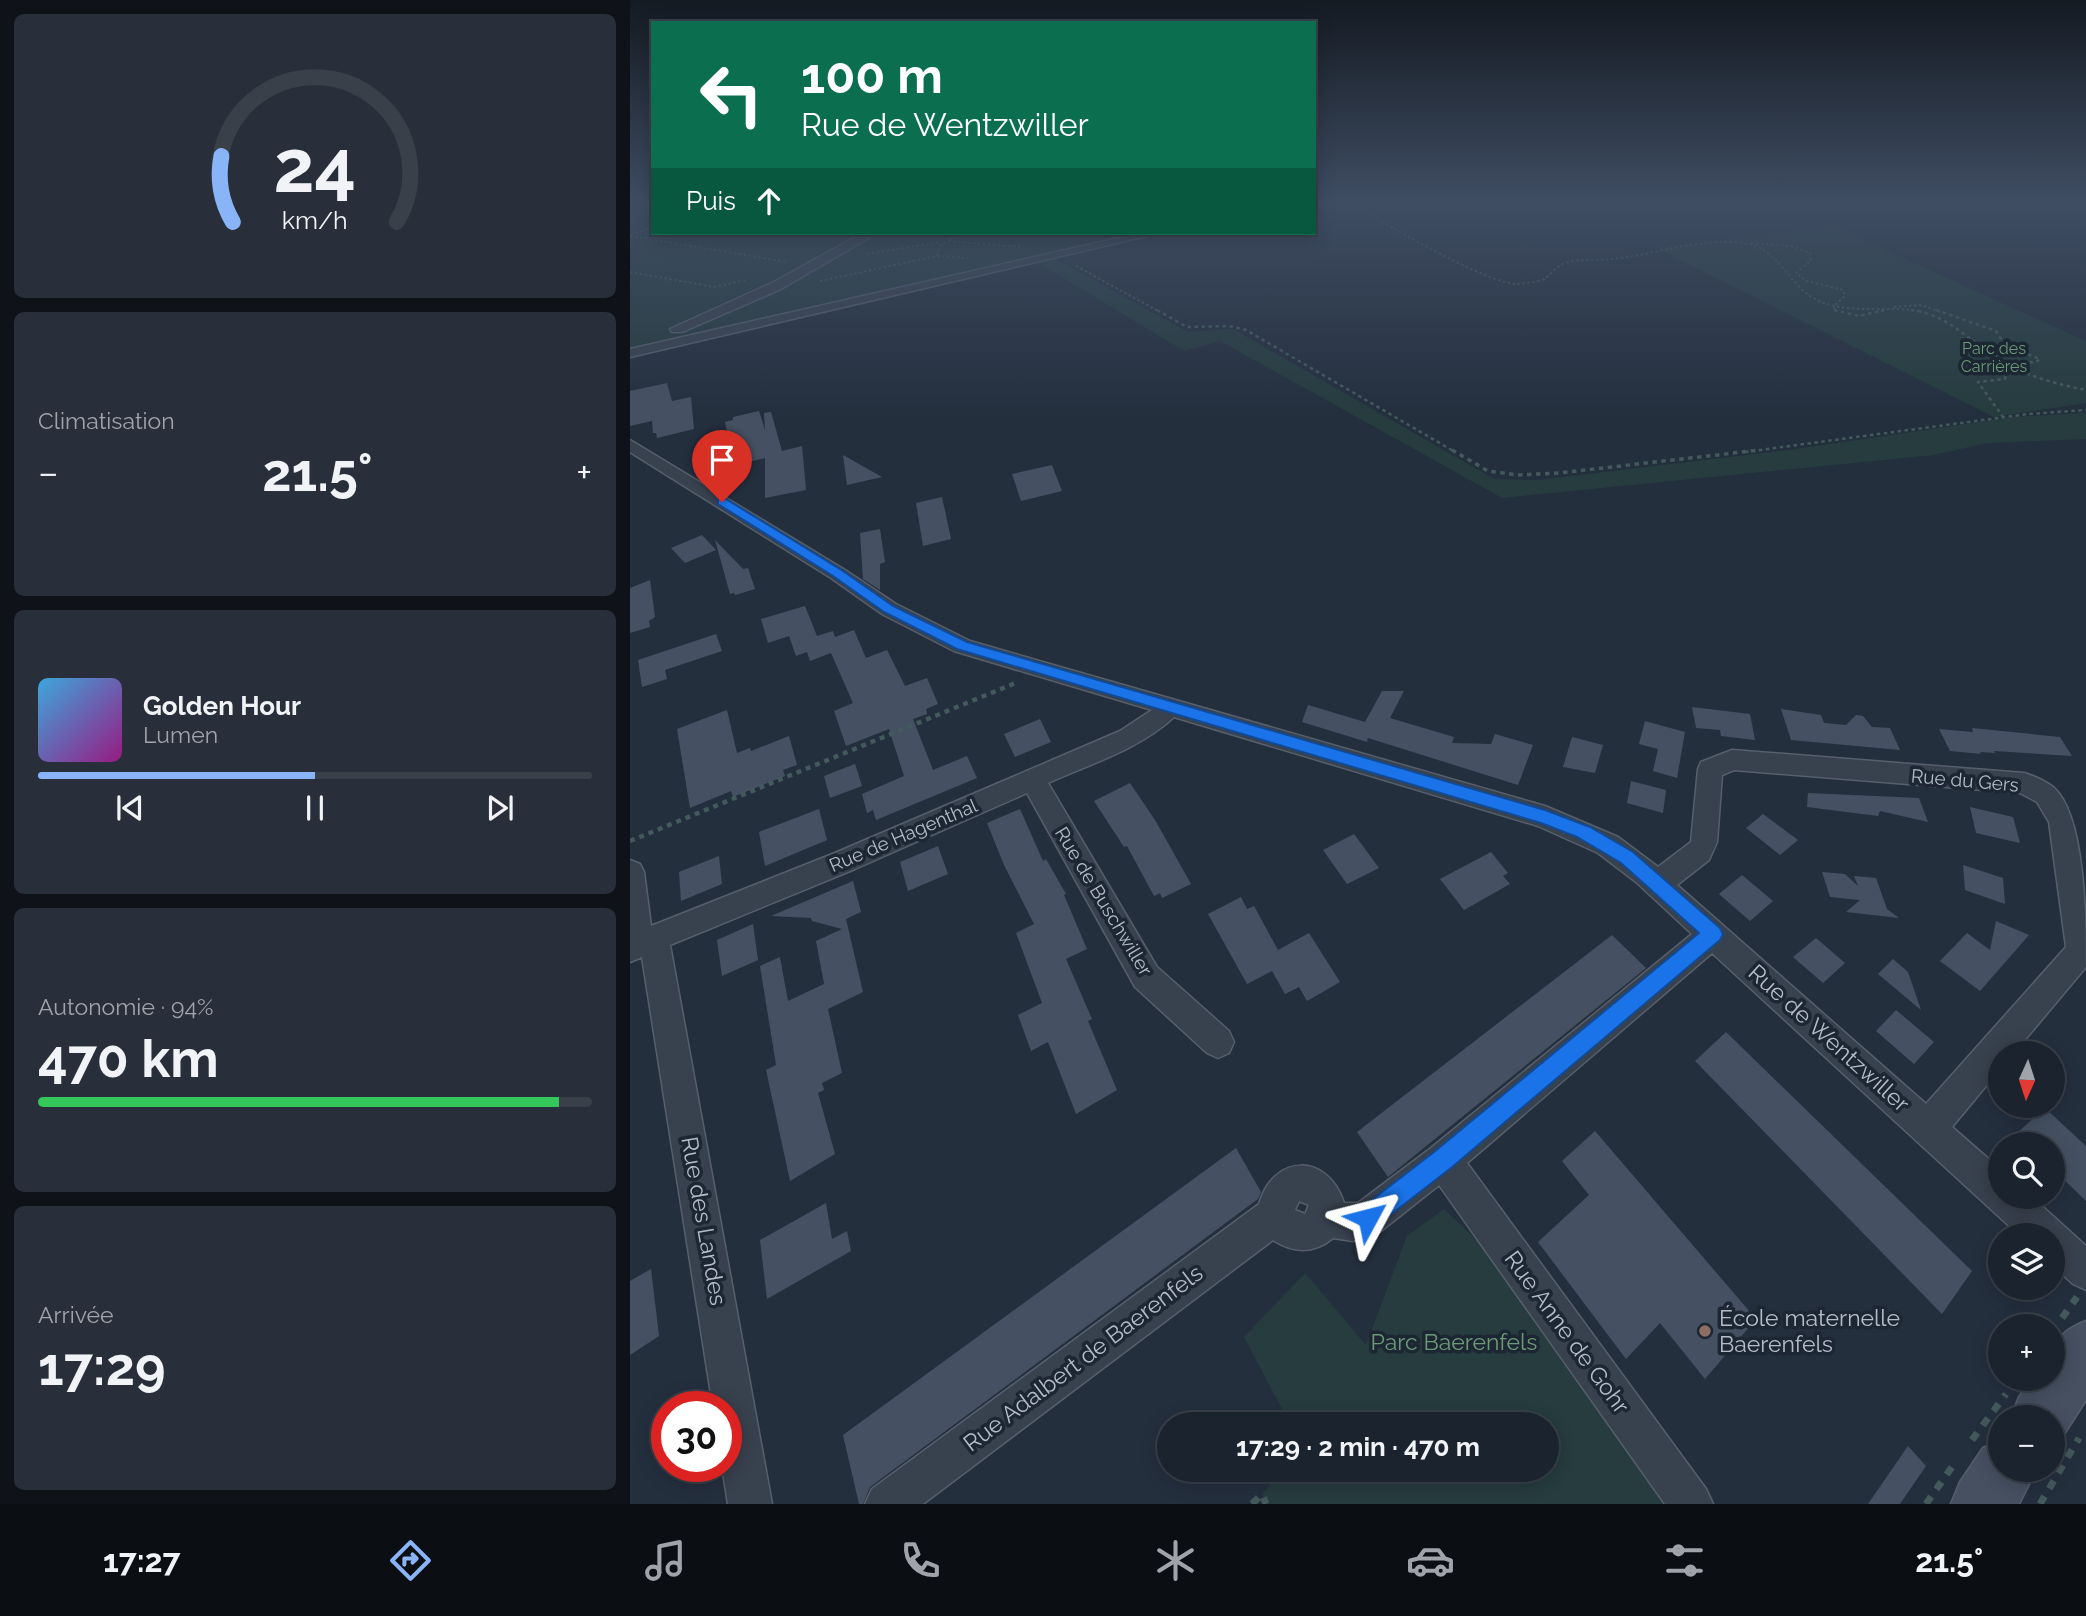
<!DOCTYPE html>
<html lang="fr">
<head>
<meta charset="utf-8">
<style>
	:root { --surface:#1b232e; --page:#282f3a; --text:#f1f3f6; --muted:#a0a4aa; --line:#39404a; --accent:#8ab4f8 }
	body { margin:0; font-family:Raleway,sans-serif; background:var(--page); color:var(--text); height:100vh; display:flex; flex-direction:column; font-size:26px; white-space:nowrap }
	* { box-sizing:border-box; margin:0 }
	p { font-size:23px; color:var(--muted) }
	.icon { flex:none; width:38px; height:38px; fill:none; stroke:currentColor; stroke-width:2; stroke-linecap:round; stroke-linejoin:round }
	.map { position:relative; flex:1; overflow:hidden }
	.panel { display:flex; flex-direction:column; gap:14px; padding:14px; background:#0f1319; width:630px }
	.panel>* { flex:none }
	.banner { position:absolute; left:21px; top:21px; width:665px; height:214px; border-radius:0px; box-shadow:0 4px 18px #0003,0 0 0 2px var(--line); background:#0b6e4f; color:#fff; overflow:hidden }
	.needle { width:46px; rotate:183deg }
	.controls { position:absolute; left:1358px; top:1041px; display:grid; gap:14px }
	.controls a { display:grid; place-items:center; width:77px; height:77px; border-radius:50%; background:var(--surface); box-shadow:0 4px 18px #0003,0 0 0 2px var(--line); font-size:35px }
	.speed { position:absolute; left:21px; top:1391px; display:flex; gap:14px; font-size:35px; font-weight:700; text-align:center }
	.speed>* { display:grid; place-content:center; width:91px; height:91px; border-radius:50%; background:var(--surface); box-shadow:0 4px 18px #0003,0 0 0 2px var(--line); line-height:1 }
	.speed .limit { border:10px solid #d22; background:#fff; color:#111 }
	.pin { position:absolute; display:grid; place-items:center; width:60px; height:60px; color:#fff; margin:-72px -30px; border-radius:50% 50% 50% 0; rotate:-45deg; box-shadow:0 0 7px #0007 }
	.pin .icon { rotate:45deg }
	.me { position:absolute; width:77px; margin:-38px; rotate:52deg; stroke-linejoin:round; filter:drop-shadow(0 0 5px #0008) }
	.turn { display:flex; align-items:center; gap:24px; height:147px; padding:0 35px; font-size:32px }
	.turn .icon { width:91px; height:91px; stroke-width:2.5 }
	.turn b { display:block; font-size:49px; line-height:60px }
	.then { display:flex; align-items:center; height:66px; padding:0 35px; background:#0003; gap:14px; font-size:26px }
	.big { font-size:52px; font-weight:700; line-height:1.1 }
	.panel .tile { flex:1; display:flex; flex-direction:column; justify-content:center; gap:10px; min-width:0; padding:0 24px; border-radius:10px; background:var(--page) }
	.panel .dial { align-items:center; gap:0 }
	.dial svg { height:182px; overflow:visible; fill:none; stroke:var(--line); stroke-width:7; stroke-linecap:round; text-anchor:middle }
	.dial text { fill:var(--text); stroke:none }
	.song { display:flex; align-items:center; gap:21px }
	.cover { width:84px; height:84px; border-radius:10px; background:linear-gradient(135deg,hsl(200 70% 55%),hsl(310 70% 35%)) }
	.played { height:7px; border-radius:4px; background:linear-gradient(90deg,var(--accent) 50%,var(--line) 50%) }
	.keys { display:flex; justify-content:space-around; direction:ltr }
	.heat { display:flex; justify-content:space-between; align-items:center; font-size:38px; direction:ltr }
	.charge { height:10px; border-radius:5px; background:linear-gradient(90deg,#34c759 94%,var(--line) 0) }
	.trip { position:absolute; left:527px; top:1412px; width:402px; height:70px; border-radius:35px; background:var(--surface); box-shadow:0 4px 18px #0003,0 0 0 2px var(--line); font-weight:700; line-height:70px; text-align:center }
	.tab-bar { display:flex; height:112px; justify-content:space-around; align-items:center; background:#0b0e12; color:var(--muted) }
	.tab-bar .icon { width:49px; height:49px }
	.tab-bar .on { color:var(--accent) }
	.tab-bar b { font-size:32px; color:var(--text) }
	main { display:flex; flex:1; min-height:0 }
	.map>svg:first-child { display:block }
	.green { fill:#263c3f }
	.building { fill:#455162 }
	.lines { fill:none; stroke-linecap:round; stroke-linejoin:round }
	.street-casing { stroke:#565f6c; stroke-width:3 }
	.secondary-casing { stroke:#565f6c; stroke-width:3 }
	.path-far4 { stroke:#44595c; stroke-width:2; stroke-dasharray:2.5 2.5; stroke-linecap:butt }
	.path-far3 { stroke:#44595c; stroke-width:2.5; stroke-dasharray:3.5 3.5; stroke-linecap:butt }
	.path-far2 { stroke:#44595c; stroke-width:3.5; stroke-dasharray:4.5 4.5; stroke-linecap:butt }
	.path-far1 { stroke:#44595c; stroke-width:4.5; stroke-dasharray:5 5; stroke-linecap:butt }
	.path { stroke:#44595c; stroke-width:7; stroke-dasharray:9 9; stroke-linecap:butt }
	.street { fill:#38414e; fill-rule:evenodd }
	.secondary { fill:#465061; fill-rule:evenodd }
	.route { fill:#1a73e8; stroke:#114b97; stroke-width:2 }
	.education-dot { fill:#8d6e63; stroke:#1d2633; stroke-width:2.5 }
	.labels { text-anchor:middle; stroke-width:7; stroke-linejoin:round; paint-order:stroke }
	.far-park-label { font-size:16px; fill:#6b9a76; stroke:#1d2633 }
	.street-label { font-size:19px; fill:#b4bcc9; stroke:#1d2633 }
	.near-street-label { font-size:23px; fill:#b4bcc9; stroke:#1d2633 }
	.near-poi-label { font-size:23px; fill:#b4bcc9; stroke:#1d2633; text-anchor:start }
	.near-park-label { font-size:23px; fill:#6b9a76; stroke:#1d2633 }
</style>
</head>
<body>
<main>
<section class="panel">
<div class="tile dial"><svg viewBox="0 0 100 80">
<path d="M14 69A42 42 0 1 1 86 69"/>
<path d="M14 69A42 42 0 0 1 9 40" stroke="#8ab4f8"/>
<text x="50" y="56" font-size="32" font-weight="700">24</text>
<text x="50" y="72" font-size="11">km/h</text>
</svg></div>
<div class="tile"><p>Climatisation</p>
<div class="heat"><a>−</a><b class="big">21.5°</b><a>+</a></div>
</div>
<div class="tile">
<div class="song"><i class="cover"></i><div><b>Golden Hour</b><p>Lumen</p></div></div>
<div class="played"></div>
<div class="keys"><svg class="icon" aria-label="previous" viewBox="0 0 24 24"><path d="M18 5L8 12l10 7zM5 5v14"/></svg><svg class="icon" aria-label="pause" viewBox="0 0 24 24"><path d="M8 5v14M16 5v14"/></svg><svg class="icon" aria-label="next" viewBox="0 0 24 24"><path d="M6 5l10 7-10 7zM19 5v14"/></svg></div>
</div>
<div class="tile"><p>Autonomie · 94%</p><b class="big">470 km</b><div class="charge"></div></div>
<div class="tile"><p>Arrivée</p><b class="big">17:29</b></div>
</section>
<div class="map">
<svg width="1456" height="1504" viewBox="0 0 1456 1504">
	<rect width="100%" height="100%" fill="#242f3e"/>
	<g class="green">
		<path d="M0,202h23v31h419l47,7 -489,111z"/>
		<path d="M1205,227l251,114v62l-92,14 -338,-169z"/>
		<path d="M423,258l135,74 45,-3 261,150 43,1 252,-30 224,-33 73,-4v26l-99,4 -53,12 -432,43 -282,-157 -36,10 -147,-89z"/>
		<path d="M814,1209l38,36 202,259h-418l-4,-10 21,-24h264v-46h-257l-46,-87 61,-64 61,72 41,-109z"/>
	</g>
	<g class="building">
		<path d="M37,383l5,18 19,-4 3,32 -37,9 -1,-5h-3l-1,-12 -22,5v-35z"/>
		<path d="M129,411l6,19 -1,-17 7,-1 11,39 20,-5 4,44 -41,8v-40l-25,6 -4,-20 -6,2 -5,-24 8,-2v-3z"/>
		<path d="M213,455l39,22 -35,8z"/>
		<path d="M422,465l10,26 -41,10 -9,-27z"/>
		<path d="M312,497l9,42 -28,7 -7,-43z"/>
		<path d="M250,529l5,33 -5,2v26l-17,-11 -3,-46z"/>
		<path d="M72,535l14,15 -31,13 -14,-15z"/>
		<path d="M85,540l28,29 5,-1 7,21 -20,6 -1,-2 -4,1z"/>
		<path d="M20,580l5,37 -6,4 1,6 -20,6v-45z"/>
		<path d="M175,606l12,30 16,-5 2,6 19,-7 12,28 21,-8 18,36 22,-8 11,26 -12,5 1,5 -14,5 20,51 34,-14 10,22 -101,42 -3,-10 -6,3 -5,-19 42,-18 -15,-47 -43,17 -12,-35 19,-8 -22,-50 -21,8 -3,-9 -11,4 -7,-20 -21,7 -7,-24z"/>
		<path d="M86,634l6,17 -57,19 2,9 -25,8 -4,-27z"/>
		<path d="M752,691h22l-14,27 64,19 -2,6 39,1 4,-10 38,11 -15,40 -150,-47 -1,4 -65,-20 6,-17 57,17z"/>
		<path d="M1062,707l58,7 5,26 -34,-4 -1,-6 -24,-2z"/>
		<path d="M1151,709l40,6 3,8 22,2 10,-10 7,1 9,11 18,1 10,22 -109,-10z"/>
		<path d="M97,710l10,43 13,-5 1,3 38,-15 8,29 -14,5 2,6 -52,21 -2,-6 -41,17 -13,-79z"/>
		<path d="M410,719l11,23 -36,15 -11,-23z"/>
		<path d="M1015,721l40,11 -8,46 -24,-7 5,-22 -19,-5z"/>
		<path d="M1342,728l88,9 12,19 -78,-5 1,2 -15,-1 1,2 -31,-3 -11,-22 34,3z"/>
		<path d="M942,737l31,8 -8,28 -32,-6z"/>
		<path d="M225,764l7,22 -32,12 -6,-22z"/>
		<path d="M1001,781l35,9 -3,23 -36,-10z"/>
		<path d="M500,783l25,37 36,64 -29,14 -2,-5 -6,3 -27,-50 -3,1 -30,-46z"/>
		<path d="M1178,793l111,5 9,24 -48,-11 -2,5 -71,-9z"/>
		<path d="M1340,807l43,10 7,26 -44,-10z"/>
		<path d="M189,809l8,31 -62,26 -6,-34z"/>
		<path d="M390,809l23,52 3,-2 20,35 -2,1 23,54 -21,10 26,60 -4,2 29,69 -41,24 -28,-72 -17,9 -13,-36 24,-12 -26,-70 18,-9 -30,-59 -17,-42z"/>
		<path d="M1133,814l35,26 -18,15 -34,-27z"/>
		<path d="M724,834l25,34 -32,16 -24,-34z"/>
		<path d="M308,846l10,28 -40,17 -8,-29z"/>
		<path d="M861,852l17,21 -5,3 7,8 -46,26 -24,-31z"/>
		<path d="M89,856l3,28 -41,17 -2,-29z"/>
		<path d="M1333,865l40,13 2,26 -40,-14z"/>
		<path d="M1192,872l23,2 13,12 -4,-10 22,2 11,31 12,9 -53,-6 14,-12 -30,-3z"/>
		<path d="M1112,875l31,26 -23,20 -31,-27z"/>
		<path d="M223,881l8,31 -15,7 17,73 -35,17 14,64 -20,10 2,7 -6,3 17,61 -45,27 -24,-111 10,-5 -16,-99 20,-9 8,44 36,-17 -8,-43 26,-12 -30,-8 -1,-3 -40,-2z"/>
		<path d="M611,897l6,12 7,-3 24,44 31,-17 31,49 -33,19 -8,-14 -14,7 -13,-23 -25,13 -39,-70z"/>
		<path d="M1366,921l33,14 -49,56 -40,-30 27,-28 23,17z"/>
		<path d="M123,924l5,36 -36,16 -5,-36z"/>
		<path d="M982,935l34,33 -258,209 -31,-45z"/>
		<path d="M1186,938l29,25 -22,20 -30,-26z"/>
		<path d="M1263,959l15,13 13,38 -43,-36z"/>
		<path d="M1266,1010l38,32 -20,22 -38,-33z"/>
		<path d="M1096,1032l246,239 -30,43 -247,-253z"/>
		<path d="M1415,1108l41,38v55l-33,-32v-25h-26l-11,-10z"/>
		<path d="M965,1131l161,188 -51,60 -45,-56 -34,36 -88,-117 51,-47 -27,-34z"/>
		<path d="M606,1148l25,44 -3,7 -388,288 -7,17h-4l-16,-69z"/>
		<path d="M196,1203l6,36 15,-8 4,20 -84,48 -7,-59z"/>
		<path d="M21,1269l8,67 -29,19v-74z"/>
		<path d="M1278,1446l18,20 -26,38h-32z"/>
	</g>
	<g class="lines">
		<defs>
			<g id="street">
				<path d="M233,233h14l-96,56 -99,43h-10l-2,-3 102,-46z"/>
				<path d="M510,233h20l-530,124v-8z"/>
				<path d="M0,440l215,130 51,34 74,37 575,165 73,31 40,30 33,-25 7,-73 3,-7 31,-12 292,23c10,3 21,8 29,14 33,28 33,137 33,180l-73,87h-13v15l-48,58 48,42v28h32l54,49v44l-13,-6 -20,-18v-30h-33l-308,-283 -245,210 239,326 7,15h-48l-226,-319 -58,46 -28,10 -20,-3c-19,16 -40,15 -60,2l-350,264h-58l7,-15 387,-285c15,-51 69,-51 85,-1h14l73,-55 261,-214 -56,-52 -38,-29 -60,-27 -364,-109c-34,32 -84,47 -126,66l109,184 72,64 5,11 -5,11 -11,5 -11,-5 -72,-66 -108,-194 -172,76 -185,76 102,559h-44l-6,-38h4v-59h-13l-71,-450 -12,5v-102l10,4 4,8 7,54 184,-73 285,-122 32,-21 -198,-59 -72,-37 -51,-36 -201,-126zM1104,770l286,23 17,9 12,20 17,125 -140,157 -249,-219 32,-25 8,-18 5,-67zM669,1201l10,4 -4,9 -10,-4z"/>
			</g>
			<g id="secondary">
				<path d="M1456,1321v79l-25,39 -8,3v-24h-42l8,-21 12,-18h22c0,-33 0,-45 33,-58z"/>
				<path d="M1370,1441v29h36l-17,34h-68l9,-22 23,-34z"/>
			</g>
		</defs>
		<use href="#street" class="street-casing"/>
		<use href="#secondary" class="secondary-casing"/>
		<g class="path-far4">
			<path d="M717,202c33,18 140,83 171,82 7,-1 20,-2 26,-5 8,-5 12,-13 21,-16 15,-5 32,-2 47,-4 44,-4 93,-24 137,-15 31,7 41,43 68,56 33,16 71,4 105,12"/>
			<path d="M0,205l23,3"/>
			<path d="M178,233l25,4"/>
			<path d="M1,235l22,-8"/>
			<path d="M0,236l158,26"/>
			<path d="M319,240l11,-7"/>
			<path d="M1121,243l40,3 19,7 1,7 -15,13 11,8 36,9 2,6 -11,10 1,6"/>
			<path d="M237,254l74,-12"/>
			<path d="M307,256l31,2"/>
			<path d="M446,266l84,46"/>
			<path d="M0,272l84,15 32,-7"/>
			<path d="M190,281l117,-25 4,-12 7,-3 72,6"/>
			<path d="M1264,307l28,-2 18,7"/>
			<path d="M1246,312l10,-2"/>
		</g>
		<g class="path-far3">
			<path d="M527,310l30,17 42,-1 17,4 209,122"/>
			<path d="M1204,310l25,6 25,-6"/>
			<path d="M1281,310c37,4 59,32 89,50 26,16 56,24 86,30"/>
			<path d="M1306,310l60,21 9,14 35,14 -4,3 -34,2 -4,3 8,7 -1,5 -27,3 25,35"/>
			<path d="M1115,452l283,-38 58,-4"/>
		</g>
		<path class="path-far2" d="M822,450l36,21 30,4 41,-2 201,-23"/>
		<path class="path-far1" d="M0,841l388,-159"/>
		<g class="path">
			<path d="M1432,1318l15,-21"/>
			<path d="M1342,1440l34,-46"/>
			<path d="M622,1504l10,-10 4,10"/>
			<path d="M1296,1504l26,-37"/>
			<path d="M1410,1504l39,-66"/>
		</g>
		<use href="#street" class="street"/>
		<use href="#secondary" class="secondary"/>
	</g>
	<linearGradient id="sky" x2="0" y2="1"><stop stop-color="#141a22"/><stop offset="0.49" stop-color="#3f4d63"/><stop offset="1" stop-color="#3f4d63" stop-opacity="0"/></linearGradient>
	<rect width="1456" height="412" fill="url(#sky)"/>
	<path class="route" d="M88,499h8l117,72 50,35 74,36 578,168 45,17 43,25 87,76 3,6 -3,6 -269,228 -75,58 -8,4 -9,-4 -3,-8 3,-8 75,-58 265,-219 -78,-70 -44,-26 -36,-14 -584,-174 -73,-37 -51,-36 -115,-72z"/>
	<circle class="education-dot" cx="1075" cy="1331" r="7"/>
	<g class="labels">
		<g class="far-park-label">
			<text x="1364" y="354">Parc des<tspan x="1364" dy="18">Carrières</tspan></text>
		</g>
		<g class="street-label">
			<text transform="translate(1335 780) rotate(5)" y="7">Rue du Gers</text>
			<text transform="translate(273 835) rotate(-23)" y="7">Rue de Hagenthal</text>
			<text transform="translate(474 901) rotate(59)" y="7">Rue de Buschwiller</text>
		</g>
		<g class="near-street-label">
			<text transform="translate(1199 1038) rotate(42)" y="8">Rue de Wentzwiller</text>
			<text transform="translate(74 1221) rotate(80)" y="8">Rue des Landes</text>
			<text transform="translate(937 1332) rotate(54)" y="8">Rue Anne de Gohr</text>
			<text transform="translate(453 1358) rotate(-37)" y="8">Rue Adalbert de Baerenfels</text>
		</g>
		<g class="near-poi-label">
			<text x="1089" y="1326">École maternelle<tspan x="1089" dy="26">Baerenfels</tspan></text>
		</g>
		<g class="near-park-label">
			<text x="824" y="1350">Parc Baerenfels</text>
		</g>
	</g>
</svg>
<div class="controls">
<a><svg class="needle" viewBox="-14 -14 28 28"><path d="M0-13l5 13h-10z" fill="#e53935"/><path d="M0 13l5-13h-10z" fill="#a0a4aa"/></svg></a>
<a><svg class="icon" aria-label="search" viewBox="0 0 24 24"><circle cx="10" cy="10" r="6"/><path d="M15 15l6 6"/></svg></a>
<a><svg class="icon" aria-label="layers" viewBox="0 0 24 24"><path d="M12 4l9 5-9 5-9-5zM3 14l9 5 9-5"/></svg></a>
<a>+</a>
<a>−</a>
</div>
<div class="speed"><div class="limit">30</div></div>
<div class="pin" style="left:92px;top:502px;background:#d93025"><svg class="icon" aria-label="arrive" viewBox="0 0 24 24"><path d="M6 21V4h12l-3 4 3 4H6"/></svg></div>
<svg class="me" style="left:738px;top:1218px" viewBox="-20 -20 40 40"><path d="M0-17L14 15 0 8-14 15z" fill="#1a73e8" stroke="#fff" stroke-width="4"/></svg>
<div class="trip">17:29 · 2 min · 470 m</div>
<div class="banner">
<div class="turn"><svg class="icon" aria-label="left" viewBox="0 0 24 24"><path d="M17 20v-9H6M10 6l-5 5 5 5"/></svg><div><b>100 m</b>Rue de Wentzwiller</div></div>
<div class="then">Puis<svg class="icon" aria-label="ahead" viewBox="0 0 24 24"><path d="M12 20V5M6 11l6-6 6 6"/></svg></div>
</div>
</div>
</main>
<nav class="tab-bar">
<b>17:27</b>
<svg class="icon on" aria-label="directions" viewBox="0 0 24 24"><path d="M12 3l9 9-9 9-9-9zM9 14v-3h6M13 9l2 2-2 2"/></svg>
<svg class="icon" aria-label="music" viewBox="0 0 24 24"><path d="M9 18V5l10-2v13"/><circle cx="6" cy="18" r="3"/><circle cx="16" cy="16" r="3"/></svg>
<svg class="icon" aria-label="phone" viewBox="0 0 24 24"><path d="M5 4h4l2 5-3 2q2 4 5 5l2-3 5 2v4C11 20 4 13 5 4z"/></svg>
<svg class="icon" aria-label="climate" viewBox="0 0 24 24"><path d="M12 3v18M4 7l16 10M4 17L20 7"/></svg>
<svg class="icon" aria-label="car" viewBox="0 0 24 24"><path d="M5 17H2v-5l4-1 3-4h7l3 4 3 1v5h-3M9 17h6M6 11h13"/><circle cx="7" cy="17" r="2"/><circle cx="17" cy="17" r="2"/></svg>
<svg class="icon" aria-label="filters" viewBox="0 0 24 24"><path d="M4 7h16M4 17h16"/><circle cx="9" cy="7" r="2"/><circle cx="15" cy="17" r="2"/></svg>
<b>21.5°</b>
</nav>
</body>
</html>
